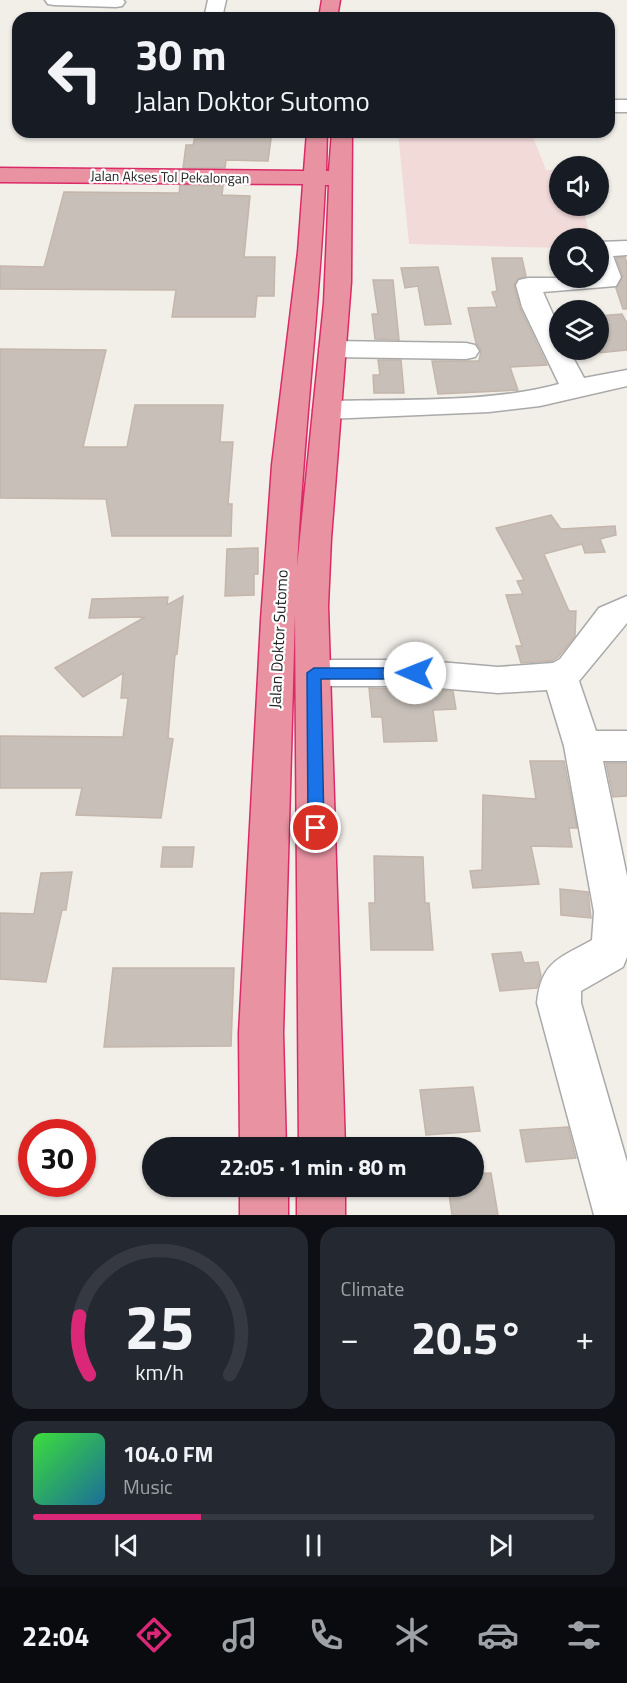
<!DOCTYPE html>
<html lang="en">
<head>
<meta charset="utf-8">
<style>
	:root { --surface:#171b24; --page:#242831; --text:#f1f3f6; --muted:#9ea1a6; --line:#363941; --accent:#db2777 }
	body { margin:0; font-family:"Titillium Web",sans-serif; background:var(--page); color:var(--text); height:100vh; display:flex; flex-direction:column; font-size:22px; white-space:nowrap }
	* { box-sizing:border-box; margin:0 }
	p { font-size:20px; color:var(--muted) }
	.icon { flex:none; width:33px; height:33px; fill:none; stroke:currentColor; stroke-width:2; stroke-linecap:round; stroke-linejoin:round }
	.map { position:relative; height:1215px; overflow:hidden }
	.side { display:flex; flex-direction:column; gap:12px; padding:12px; background:#0d0f14; flex:1 }
	.side>* { flex:none }
	.hud { position:absolute; left:12px; top:12px; width:603px; height:126px; border-radius:18px; box-shadow:0 2px 4px #0004; background:#171b24; color:var(--text); overflow:hidden }
	.tools { position:absolute; left:549px; top:156px; display:grid; gap:12px }
	.tools a { display:grid; place-items:center; width:60px; height:60px; border-radius:50%; background:var(--surface); box-shadow:0 2px 4px #0004; font-size:30px }
	.speed { position:absolute; left:18px; top:1119px; display:flex; gap:12px; font-size:30px; font-weight:700; text-align:center }
	.speed>* { display:grid; place-content:center; width:78px; height:78px; border-radius:50%; background:var(--surface); box-shadow:0 2px 4px #0004; line-height:1 }
	.speed .limit { border:9px solid #d22; background:#fff; color:#111 }
	.pin { position:absolute; display:grid; place-items:center; width:51px; height:51px; color:#fff; margin:-26px; border:3px solid #fff; border-radius:50%; box-shadow:0 2px 6px #0007 }
	.me { position:absolute; width:66px; margin:-33px; rotate:271deg; stroke-linejoin:round; filter:drop-shadow(0 0 4px #0008) }
	.turn { display:flex; align-items:center; gap:21px; height:126px; padding:0 24px; font-size:27px }
	.turn .icon { width:78px; height:78px; stroke-width:2.5 }
	.turn b { display:block; font-size:42px; line-height:51px }
	.big { font-size:45px; font-weight:700; line-height:1.1 }
	.side .tile { flex:1; display:flex; flex-direction:column; justify-content:center; gap:9px; min-width:0; padding:0 21px; border-radius:18px; background:var(--page) }
	.side .dial { align-items:center; gap:0 }
	.dial svg { height:156px; overflow:visible; fill:none; stroke:var(--line); stroke-width:7; stroke-linecap:round; text-anchor:middle }
	.dial text { fill:var(--text); stroke:none }
	.song { display:flex; align-items:center; gap:18px }
	.cover { width:72px; height:72px; border-radius:9px; background:linear-gradient(135deg,hsl(120 70% 55%),hsl(200 70% 35%)) }
	.played { height:6px; border-radius:3px; background:linear-gradient(90deg,var(--accent) 30%,var(--line) 30%) }
	.keys { display:flex; justify-content:space-around; direction:ltr }
	.heat { display:flex; justify-content:space-between; align-items:center; font-size:33px; direction:ltr }
	.side .tiles { flex:1; display:grid; gap:12px; grid-template-columns:1fr 1fr }
	.tile:last-child { grid-column:span 2 }
	.trip { position:absolute; left:142px; top:1137px; width:342px; height:60px; border-radius:30px; background:var(--surface); box-shadow:0 2px 4px #0004; font-weight:700; line-height:60px; text-align:center }
	.dock { display:flex; height:96px; justify-content:space-around; align-items:center; background:#090b0e; color:var(--muted) }
	.dock .icon { width:42px; height:42px }
	.dock .on { color:var(--accent) }
	.dock b { font-size:27px; color:var(--text) }
	.map>svg:first-child { display:block }
	.commercial { fill:#f2dad9 }
	.building { fill:#c7bfb8; stroke:#c4b6ab; stroke-width:1.5 }
	.lines { fill:none; stroke-linecap:round; stroke-linejoin:round }
	.minor-casing { stroke:#a9a9a9; stroke-width:3 }
	.highway-casing { stroke:#dc2a67; stroke-width:3 }
	.minor { fill:#fff; fill-rule:evenodd }
	.highway { fill:#e892a2; fill-rule:evenodd }
	.route { fill:#1a73e8; stroke:#114b97; stroke-width:1.5 }
	.labels { text-anchor:middle; stroke-width:4.5; stroke-linejoin:round; paint-order:stroke }
	.far-street-label { font-size:14px; fill:#222; stroke:#fff }
	.street-label { font-size:16px; fill:#222; stroke:#fff }
</style>
</head>
<body>
<div class="map">
<svg width="627" height="1215" viewBox="0 0 627 1215">
	<rect width="100%" height="100%" fill="#f2efe9"/>
	<path class="commercial" d="M398,132h133l15,38h13l1,36h23l7,32h-30l-1,10 -150,-4z"/>
	<g class="building">
		<path d="M196,132h76l-4,29 -42,-1 -1,8h-42l3,-23h7z"/>
		<path d="M180,185l43,1 -1,9 28,1 -6,61h31l-1,39h-17l-2,21h-83l4,-27 -176,-1v-23l44,1 20,-75 115,1z"/>
		<path d="M625,257l2,7v45h-4l-7,-21 7,-12 -7,-18z"/>
		<path d="M492,258h30l4,18 -9,3 -3,7 6,22 27,57 -37,2 8,23 -80,4 -6,-33h47l2,-11 -5,-7 -8,-35 29,-1 -5,-15 5,-1z"/>
		<path d="M438,267l13,57 -26,1 -7,-39 -13,2 -4,-20z"/>
		<path d="M373,280h20l6,60 -24,-1 -3,-25h6z"/>
		<path d="M622,314l5,9v27l-29,3v-37z"/>
		<path d="M0,349l106,1 -23,97h44l8,-42h88l-3,37h13l-5,62h4l-1,32h-119l-6,-37 -106,-1z"/>
		<path d="M378,360h23l3,33h-30l-1,-18h7z"/>
		<path d="M551,515l10,14 54,-3 1,9 -16,4 5,13 -20,1 -3,-9 -38,10 25,57h7l-1,25 -17,21 -6,4 -31,2 -5,-17h6l-16,-51 17,-1 -6,-13 7,-1 -28,-52z"/>
		<path d="M258,548v26h-4v21l-29,1 2,-47z"/>
		<path d="M183,596l-6,58 -2,1 -7,83 5,1 -12,79 -85,-3 6,-27h-82v-52l123,1 5,-39h-7l2,-25 -40,24 -28,-29 90,-51 -56,1 3,-19 76,-2 -1,8z"/>
		<path d="M369,688l84,3 3,18 -23,1 4,31 -53,1 -2,-25h-10z"/>
		<path d="M530,761h34l13,67h-8l3,19 -41,-1 8,38 -66,4 -3,-17 12,-1 1,-75 53,4z"/>
		<path d="M606,763h21v33l-14,1z"/>
		<path d="M163,847h31l-2,20h-31z"/>
		<path d="M374,856l49,1 2,46h4l4,47h-62l-2,-47h6z"/>
		<path d="M72,872l-6,38h-4l-16,72 -46,-3v-66l34,1 7,-41z"/>
		<path d="M560,889l28,3 3,26 -30,-3z"/>
		<path d="M521,952l3,11 14,-1 3,14 -4,12 -37,3 -8,-37z"/>
		<path d="M113,968h121l-3,78 -127,1z"/>
		<path d="M473,1087l7,44 -54,4 -6,-45z"/>
		<path d="M568,1127l8,31 -50,4 -6,-32z"/>
		<path d="M491,1173l7,42h-46l-4,-29h26v-12z"/>
	</g>
	<g class="lines">
		<defs>
			<g id="minor">
				<path d="M45,0h78l2,2 -3,4 -6,1 -62,-2 -6,-1z"/>
				<path d="M208,0h18l-4,18h-18z"/>
				<rect x="609" y="100" width="18" height="12"/>
				<path d="M627,241v14l-14,1 8,21 -5,9 -73,6 17,38v20h9l15,28 43,-8v16l-87,20 -51,6 -162,7 -10,-3 -4,-6 4,-6 10,-3c72,-2 164,2 232,-17l-37,-77 -6,-22 3,-5 9,-2h70v-36z"/>
				<path d="M332,341l134,2 9,2 4,6 -4,6 -9,2 -134,-2 -9,-2 -4,-6 4,-6z"/>
				<path d="M627,596v27l-48,58 17,50h31v30h-24l24,115v81l-4,10 -42,24v12l46,159v53h-33l-57,-212c4,-42 23,-45 55,-63l2,-28 -30,-166 -17,-56 -49,3 -83,-7h-101l-12,-4 -5,-9 5,-9 12,-4h101l83,7 55,-4 7,-4 39,-51z"/>
			</g>
			<g id="highway">
				<path d="M322,0h18l-3,18h-18z"/>
				<path d="M307,132h20l-1,39h3l3,-39h20l-1,150 -20,257 -3,67 17,542h-46l-4,-533 -12,418 3,115h-46l-1,-115 22,-413 11,-155 26,-213 5,-68 -303,-2v-14l304,3zM325,185h4l-5,118 -27,264c6,-128 22,-255 28,-382z"/>
				<rect x="240" y="1186" width="48" height="29"/>
				<rect x="297" y="1186" width="48" height="29"/>
			</g>
		</defs>
		<use href="#minor" class="minor-casing"/>
		<use href="#highway" class="highway-casing"/>
		<use href="#minor" class="minor"/>
		<use href="#highway" class="highway"/>
	</g>
	<path class="route" d="M314,668h101l7,5 -7,6h-94l3,149 -2,5 -6,2 -5,-2 -3,-5 -1,-155z"/>
	<g class="labels">
		<g class="far-street-label">
			<text transform="translate(170 177) rotate(1)" y="5">Jalan Akses Tol Pekalongan</text>
		</g>
		<g class="street-label">
			<text transform="translate(278 639) rotate(-87)" y="6">Jalan Doktor Sutomo</text>
		</g>
	</g>
</svg>
<div class="tools">
<a><svg class="icon" aria-label="sound" viewBox="0 0 24 24"><path d="M4 9h4l5-4v14l-5-4H4zM17 9q2 3 0 6"/></svg></a>
<a><svg class="icon" aria-label="search" viewBox="0 0 24 24"><circle cx="10" cy="10" r="6"/><path d="M15 15l6 6"/></svg></a>
<a><svg class="icon" aria-label="layers" viewBox="0 0 24 24"><path d="M12 4l9 5-9 5-9-5zM3 14l9 5 9-5"/></svg></a>
</div>
<div class="speed"><div class="limit">30</div></div>
<div class="pin" style="left:316px;top:828px;background:#d93025"><svg class="icon" aria-label="arrive" viewBox="0 0 24 24"><path d="M6 21V4h12l-3 4 3 4H6"/></svg></div>
<svg class="me" style="left:415px;top:673px" viewBox="-20 -20 40 40"><circle r="19" fill="#fff"/><path d="M0-13L10 11 0 6-10 11z" fill="#1a73e8"/></svg>
<div class="trip">22:05 · 1 min · 80 m</div>
<div class="hud">
<div class="turn"><svg class="icon" aria-label="left" viewBox="0 0 24 24"><path d="M17 20v-9H6M10 6l-5 5 5 5"/></svg><div><b>30 m</b>Jalan Doktor Sutomo</div></div>
</div>
</div>
<section class="side">
<div class="tiles">
<div class="tile dial"><svg viewBox="0 0 100 80">
<path d="M14 69A42 42 0 1 1 86 69"/>
<path d="M14 69A42 42 0 0 1 9 39" stroke="#db2777"/>
<text x="50" y="56" font-size="32" font-weight="700">25</text>
<text x="50" y="72" font-size="11">km/h</text>
</svg></div>
<div class="tile"><p>Climate</p>
<div class="heat"><a>−</a><b class="big">20.5°</b><a>+</a></div>
</div>
<div class="tile">
<div class="song"><i class="cover"></i><div><b>104.0 FM</b><p>Music</p></div></div>
<div class="played"></div>
<div class="keys"><svg class="icon" aria-label="previous" viewBox="0 0 24 24"><path d="M18 5L8 12l10 7zM5 5v14"/></svg><svg class="icon" aria-label="pause" viewBox="0 0 24 24"><path d="M8 5v14M16 5v14"/></svg><svg class="icon" aria-label="next" viewBox="0 0 24 24"><path d="M6 5l10 7-10 7zM19 5v14"/></svg></div>
</div>
</div>
</section>
<nav class="dock">
<b>22:04</b>
<svg class="icon on" aria-label="directions" viewBox="0 0 24 24"><path d="M12 3l9 9-9 9-9-9zM9 14v-3h6M13 9l2 2-2 2"/></svg>
<svg class="icon" aria-label="music" viewBox="0 0 24 24"><path d="M9 18V5l10-2v13"/><circle cx="6" cy="18" r="3"/><circle cx="16" cy="16" r="3"/></svg>
<svg class="icon" aria-label="phone" viewBox="0 0 24 24"><path d="M5 4h4l2 5-3 2q2 4 5 5l2-3 5 2v4C11 20 4 13 5 4z"/></svg>
<svg class="icon" aria-label="climate" viewBox="0 0 24 24"><path d="M12 3v18M4 7l16 10M4 17L20 7"/></svg>
<svg class="icon" aria-label="car" viewBox="0 0 24 24"><path d="M5 17H2v-5l4-1 3-4h7l3 4 3 1v5h-3M9 17h6M6 11h13"/><circle cx="7" cy="17" r="2"/><circle cx="17" cy="17" r="2"/></svg>
<svg class="icon" aria-label="filters" viewBox="0 0 24 24"><path d="M4 7h16M4 17h16"/><circle cx="9" cy="7" r="2"/><circle cx="15" cy="17" r="2"/></svg>
</nav>
</body>
</html>
